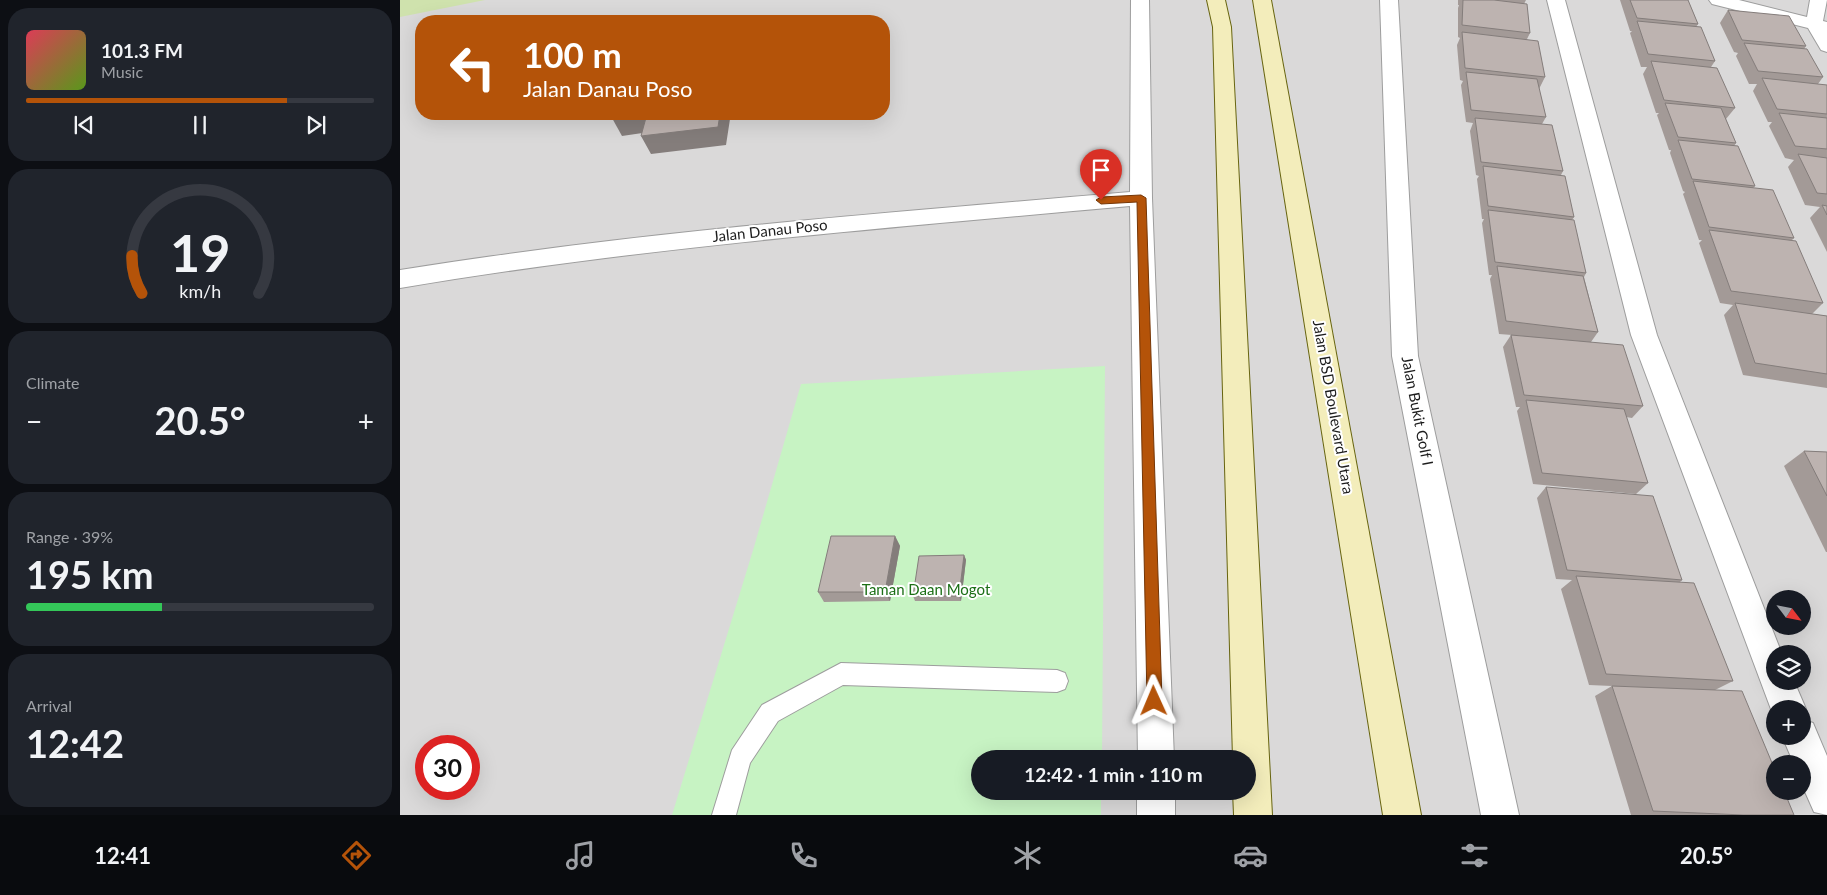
<!DOCTYPE html>
<html lang="en">
<head>
<meta charset="utf-8">
<style>
	:root { --surface:#171b24; --page:#20242c; --text:#f1f3f6; --muted:#9ea1a6; --line:#363941; --accent:#b45309 }
	body { margin:0; font-family:Lato,sans-serif; background:var(--page); color:var(--text); height:100vh; display:flex; flex-direction:column; font-size:19px; white-space:nowrap }
	* { box-sizing:border-box; margin:0 }
	p { font-size:16px; color:var(--muted) }
	.icon { flex:none; width:28px; height:28px; fill:none; stroke:currentColor; stroke-width:2; stroke-linecap:round; stroke-linejoin:round }
	.map { position:relative; flex:1; overflow:hidden }
	.drawer { display:flex; flex-direction:column; gap:8px; padding:8px; background:#0d0f14; width:400px }
	.drawer>* { flex:none }
	.guide { position:absolute; left:15px; top:15px; width:475px; height:105px; border-radius:20px; box-shadow:0 5px 20px #0002; background:#b45309; color:#fff; overflow:hidden }
	.needle { width:32px; rotate:122deg }
	.fabs { position:absolute; left:1366px; top:590px; display:grid; gap:10px }
	.fabs a { display:grid; place-items:center; width:45px; height:45px; border-radius:50%; background:var(--surface); box-shadow:0 5px 20px #0002; font-size:25px }
	.speed { position:absolute; left:15px; top:735px; display:flex; gap:10px; font-size:25px; font-weight:700; text-align:center }
	.speed>* { display:grid; place-content:center; width:65px; height:65px; border-radius:50%; background:var(--surface); box-shadow:0 5px 20px #0002; line-height:1 }
	.speed .limit { border:8px solid #d22; background:#fff; color:#111 }
	.pin { position:absolute; display:grid; place-items:center; width:42px; height:42px; color:#fff; margin:-51px -21px; border-radius:50% 50% 50% 0; rotate:-45deg; box-shadow:0 0 5px #0007 }
	.pin .icon { rotate:45deg }
	.me { position:absolute; width:55px; margin:-28px; rotate:359deg; stroke-linejoin:round; filter:drop-shadow(0 0 4px #0008) }
	.turn { display:flex; align-items:center; gap:18px; height:105px; padding:0 25px; font-size:22px }
	.turn .icon { width:65px; height:65px; stroke-width:2.5 }
	.turn b { display:block; font-size:35px; line-height:42px }
	.big { font-size:38px; font-weight:700; line-height:1.1 }
	.drawer .card { flex:1; display:flex; flex-direction:column; justify-content:center; gap:8px; min-width:0; padding:0 18px; border-radius:20px; background:var(--page) }
	.drawer .dial { align-items:center; gap:0 }
	.dial svg { height:130px; overflow:visible; fill:none; stroke:var(--line); stroke-width:7; stroke-linecap:round; text-anchor:middle }
	.dial text { fill:var(--text); stroke:none }
	.song { display:flex; align-items:center; gap:15px }
	.cover { width:60px; height:60px; border-radius:8px; background:linear-gradient(135deg,hsl(350 70% 55%),hsl(90 70% 35%)) }
	.played { height:5px; border-radius:2px; background:linear-gradient(90deg,var(--accent) 75%,var(--line) 75%) }
	.keys { display:flex; justify-content:space-around; direction:ltr }
	.heat { display:flex; justify-content:space-between; align-items:center; font-size:28px; direction:ltr }
	.charge { height:8px; border-radius:4px; background:linear-gradient(90deg,#34c759 39%,var(--line) 0) }
	.trip { position:absolute; left:571px; top:750px; width:285px; height:50px; border-radius:25px; background:var(--surface); box-shadow:0 5px 20px #0002; font-weight:700; line-height:50px; text-align:center }
	.tabs { display:flex; height:80px; justify-content:space-around; align-items:center; background:#090b0e; color:var(--muted) }
	.tabs .icon { width:35px; height:35px }
	.tabs .current { color:var(--accent) }
	.tabs b { font-size:22px; color:var(--text) }
	main { display:flex; flex:1; min-height:0 }
	.map>svg:first-child { display:block }
	.residential { fill:#dad9d9; fill-rule:evenodd }
	.grass { fill:#cfe2ad }
	.park { fill:#c7f3c3 }
	.lines { fill:none; stroke-linecap:round; stroke-linejoin:round }
	.service-casing { stroke:#9d9d9d; stroke-width:2 }
	.minor-casing { stroke:#9d9d9d; stroke-width:2 }
	.secondary-casing { stroke:#67640f; stroke-width:2 }
	.service { fill:#fff; fill-rule:evenodd }
	.minor { fill:#fff; fill-rule:evenodd }
	.secondary { fill:#f3edbb; fill-rule:evenodd }
	.wall { fill:#a39a97 }
	.shaded-wall { fill:#847d7b }
	.building { fill:#bdb3b0; stroke:#847d7b }
	.route { fill:#b45309; stroke:#753606 }
	.labels { text-anchor:middle; stroke-width:4; stroke-linejoin:round; paint-order:stroke }
	.street-label { font-size:15px; fill:#1c1c1c; stroke:#fff }
	.park-label { font-size:15px; fill:#1c6f16; stroke:#fff }
</style>
</head>
<body>
<main>
<section class="drawer">
<div class="card">
<div class="song"><i class="cover"></i><div><b>101.3 FM</b><p>Music</p></div></div>
<div class="played"></div>
<div class="keys"><svg class="icon" aria-label="previous" viewBox="0 0 24 24"><path d="M18 5L8 12l10 7zM5 5v14"/></svg><svg class="icon" aria-label="pause" viewBox="0 0 24 24"><path d="M8 5v14M16 5v14"/></svg><svg class="icon" aria-label="next" viewBox="0 0 24 24"><path d="M6 5l10 7-10 7zM19 5v14"/></svg></div>
</div>
<div class="card dial"><svg viewBox="0 0 100 80">
<path d="M14 69A42 42 0 1 1 86 69"/>
<path d="M14 69A42 42 0 0 1 8 46" stroke="#b45309"/>
<text x="50" y="56" font-size="32" font-weight="700">19</text>
<text x="50" y="72" font-size="11">km/h</text>
</svg></div>
<div class="card"><p>Climate</p>
<div class="heat"><a>−</a><b class="big">20.5°</b><a>+</a></div>
</div>
<div class="card"><p>Range · 39%</p><b class="big">195 km</b><div class="charge"></div></div>
<div class="card"><p>Arrival</p><b class="big">12:42</b></div>
</section>
<div class="map">
<svg width="1427" height="815" viewBox="0 0 1427 815">
	<rect width="100%" height="100%" fill="#ede8e3"/>
	<path class="residential" d="M0,0h1427v815h-1427zM21,21h463v93h-463zM1375,599h27v27h-27zM1375,654h27v27h-27zM1375,709h27v27h-27zM26,746h43v43h-43zM580,759h268v32h-268zM1375,764h27v27h-27z"/>
	<path class="grass" d="M0,0h85l-85,17z"/>
	<path class="park" d="M705,366l-3,393h-122v32h121v24h-429l82,-268 47,-163z"/>
	<g class="lines">
		<defs>
			<path id="service" d="M441,663l216,7 8,3 3,8 -3,8 -8,3 -214,-7 -65,36 -28,42 -14,52h-24l20,-65 30,-45z"/>
			<g id="minor">
				<path d="M731,0h18l3,198 22,561h-36l-8,-553c-244,22 -488,41 -730,82v-18c242,-39 486,-57 730,-78z"/>
				<path d="M980,0h18l20,356 101,459h-38l-89,-459z"/>
				<path d="M1147,0h18l92,335 125,319h-7v27h19l12,28 -4,7v-7h-27v11l-144,-385z"/>
				<path d="M1309,0h30l68,17 3,-17h17l-4,21 4,1v30l-6,-2 -13,-22 -96,-24z"/>
				<path d="M1402,719l11,4 14,33v59l-13,-3 -12,-27v-21h-8l-12,-28h20z"/>
				<rect x="737" y="791" width="38" height="24"/>
			</g>
			<g id="secondary">
				<path d="M807,0h18l6,27 41,788h-38l-1,-24h15v-32h-15l-20,-732z"/>
				<path d="M853,0h18l150,815h-38z"/>
			</g>
		</defs>
		<use href="#service" class="service-casing"/>
		<use href="#minor" class="minor-casing"/>
		<use href="#secondary" class="secondary-casing"/>
		<use href="#service" class="service"/>
		<use href="#minor" class="minor"/>
		<use href="#secondary" class="secondary"/>
	</g>
	<g class="wall">
		<path d="M1058,0h68l-2,4 6,29 -3,6 18,38 -6,12 7,28 -4,7 21,47 -2,4 13,42 -2,3 14,53 -2,4 14,55 -7,10 52,64 -11,12 -6,-1 22,66 -12,11 -103,-10 -16,-73 3,-4h-4l-13,-60 8,-12h1l-13,-1 -9,-55 2,-4h-3l-7,-52 2,-4h-2l-5,-40 2,-3 -3,-1 -6,-44 3,-8 -7,-1 -5,-37 2,-4 -3,-1 -3,-35 3,-7 -2,-1v-29l1,-3h-1z"/>
		<path d="M1220,0h68l10,24 -2,3 19,34 -4,6 24,41 -9,11 10,24 -2,3 21,40 -2,2 41,50 -3,3 32,62 -11,11 15,2v72l-84,-13 -19,-60 9,-10 -13,-2 -21,-60 3,-3h-3l-16,-46 2,-2 -2,-1 -13,-38 1,-3h-2l-12,-35 2,-2h-3l-13,-39 4,-7h-6l-11,-34 2,-2h-2z"/>
		<path d="M1328,10l78,36 -2,3 19,28 -5,7 9,1v167l-17,-34 10,-11 -15,-2 -17,-38 6,-7 -9,-2 -16,-32 3,-4h-4l-15,-31 4,-7h-8l-13,-28 2,-3 -4,-1 -14,-29z"/>
		<path d="M1404,451l23,1v100h-1l-42,-86z"/>
		<path d="M1146,487l136,93 -2,2 53,99 -18,9 79,125h-163l-36,-119 17,-10 -23,-1 -28,-96 11,-9 -16,-1 -19,-81z"/>
		<path d="M495,536l5,10 -10,55 -66,1 -6,-10z"/>
		<path d="M564,555l2,5 -5,41h-46l-2,-5z"/>
	</g>
	<g class="shaded-wall">
		<path d="M247,114l9,17 -34,5 -10,-18z"/>
		<path d="M320,114h41v1l-31,4 -4,26 -75,9 -10,-18z"/>
		<path d="M495,536l5,10 -10,55 -5,-9z"/>
		<path d="M564,555l2,5 -5,41 -2,-5z"/>
	</g>
	<g class="building">
		<path d="M1063,0h31l33,4 3,29 -68,-8z"/>
		<path d="M1230,0h58l10,24 -61,-6z"/>
		<path d="M1328,10l61,6 17,30 -64,-6z"/>
		<path d="M1237,21l64,6 14,34 -67,-7z"/>
		<path d="M1062,32l76,9 7,36 -80,-9z"/>
		<path d="M1344,43l63,6 16,28 -65,-6z"/>
		<path d="M1251,61l66,7 18,40 -71,-8z"/>
		<path d="M1066,72l71,7 9,38 -75,-7z"/>
		<path d="M1362,78l65,7v29l-50,-5z"/>
		<path d="M1265,103l56,5 15,35 -58,-6z"/>
		<path d="M1379,113l48,5v31l-32,-3z"/>
		<path d="M213,114h33l-34,4z"/>
		<path d="M247,114h73l-2,13 -77,9z"/>
		<path d="M1075,118l77,7 11,46 -82,-9z"/>
		<path d="M1278,140l60,6 17,40 -63,-7z"/>
		<path d="M1398,154l29,4v36l-10,-1z"/>
		<path d="M1083,166l82,10 9,41 -86,-11z"/>
		<path d="M1293,181l80,9 21,48 -85,-11z"/>
		<path d="M1422,205l5,1v9z"/>
		<path d="M1088,210l86,10 12,53 -91,-11z"/>
		<path d="M1309,230l87,11 27,62 -92,-12z"/>
		<path d="M1097,266l86,10 15,56 -92,-11z"/>
		<path d="M1335,303l92,13v58l-72,-11z"/>
		<path d="M1111,335l112,10 20,61 -119,-11z"/>
		<path d="M1126,400l98,9 24,74 -106,-10z"/>
		<path d="M1404,451l23,1v44z"/>
		<path d="M1146,487l107,9 29,84 -115,-10z"/>
		<path d="M431,536h64l-10,56h-67z"/>
		<path d="M564,555l-5,41h-46l6,-40z"/>
		<path d="M1176,576l118,7 39,98 -127,-7z"/>
		<path d="M1212,686l130,5 33,79v21h9l10,24h-51l-90,-4z"/>
	</g>
	<path class="route" d="M741,195l5,3 16,503 -3,5 -5,2 -5,-2 -2,-5 -10,-499 -36,2 -5,-4 5,-3z"/>
	<g class="labels">
		<g class="street-label">
			<text transform="translate(370 231) rotate(-6)" y="5">Jalan Danau Poso</text>
			<text transform="translate(933 407) rotate(80)" y="5">Jalan BSD Boulevard Utara</text>
			<text transform="translate(1017 411) rotate(79)" y="5">Jalan Bukit Golf I</text>
		</g>
		<g class="park-label">
			<text x="526" y="595">Taman Daan Mogot</text>
		</g>
	</g>
</svg>
<div class="fabs">
<a><svg class="needle" viewBox="-14 -14 28 28"><path d="M0-13l5 13h-10z" fill="#e53935"/><path d="M0 13l5-13h-10z" fill="#9ea1a6"/></svg></a>
<a><svg class="icon" aria-label="layers" viewBox="0 0 24 24"><path d="M12 4l9 5-9 5-9-5zM3 14l9 5 9-5"/></svg></a>
<a>+</a>
<a>−</a>
</div>
<div class="speed"><div class="limit">30</div></div>
<div class="pin" style="left:701px;top:200px;background:#d93025"><svg class="icon" aria-label="arrive" viewBox="0 0 24 24"><path d="M6 21V4h12l-3 4 3 4H6"/></svg></div>
<svg class="me" style="left:754px;top:701px" viewBox="-20 -20 40 40"><path d="M0-17L14 15 0 8-14 15z" fill="#b45309" stroke="#fff" stroke-width="4"/></svg>
<div class="trip">12:42 · 1 min · 110 m</div>
<div class="guide">
<div class="turn"><svg class="icon" aria-label="left" viewBox="0 0 24 24"><path d="M17 20v-9H6M10 6l-5 5 5 5"/></svg><div><b>100 m</b>Jalan Danau Poso</div></div>
</div>
</div>
</main>
<nav class="tabs">
<b>12:41</b>
<svg class="icon current" aria-label="directions" viewBox="0 0 24 24"><path d="M12 3l9 9-9 9-9-9zM9 14v-3h6M13 9l2 2-2 2"/></svg>
<svg class="icon" aria-label="music" viewBox="0 0 24 24"><path d="M9 18V5l10-2v13"/><circle cx="6" cy="18" r="3"/><circle cx="16" cy="16" r="3"/></svg>
<svg class="icon" aria-label="phone" viewBox="0 0 24 24"><path d="M5 4h4l2 5-3 2q2 4 5 5l2-3 5 2v4C11 20 4 13 5 4z"/></svg>
<svg class="icon" aria-label="climate" viewBox="0 0 24 24"><path d="M12 3v18M4 7l16 10M4 17L20 7"/></svg>
<svg class="icon" aria-label="car" viewBox="0 0 24 24"><path d="M5 17H2v-5l4-1 3-4h7l3 4 3 1v5h-3M9 17h6M6 11h13"/><circle cx="7" cy="17" r="2"/><circle cx="17" cy="17" r="2"/></svg>
<svg class="icon" aria-label="filters" viewBox="0 0 24 24"><path d="M4 7h16M4 17h16"/><circle cx="9" cy="7" r="2"/><circle cx="15" cy="17" r="2"/></svg>
<b>20.5°</b>
</nav>
</body>
</html>
